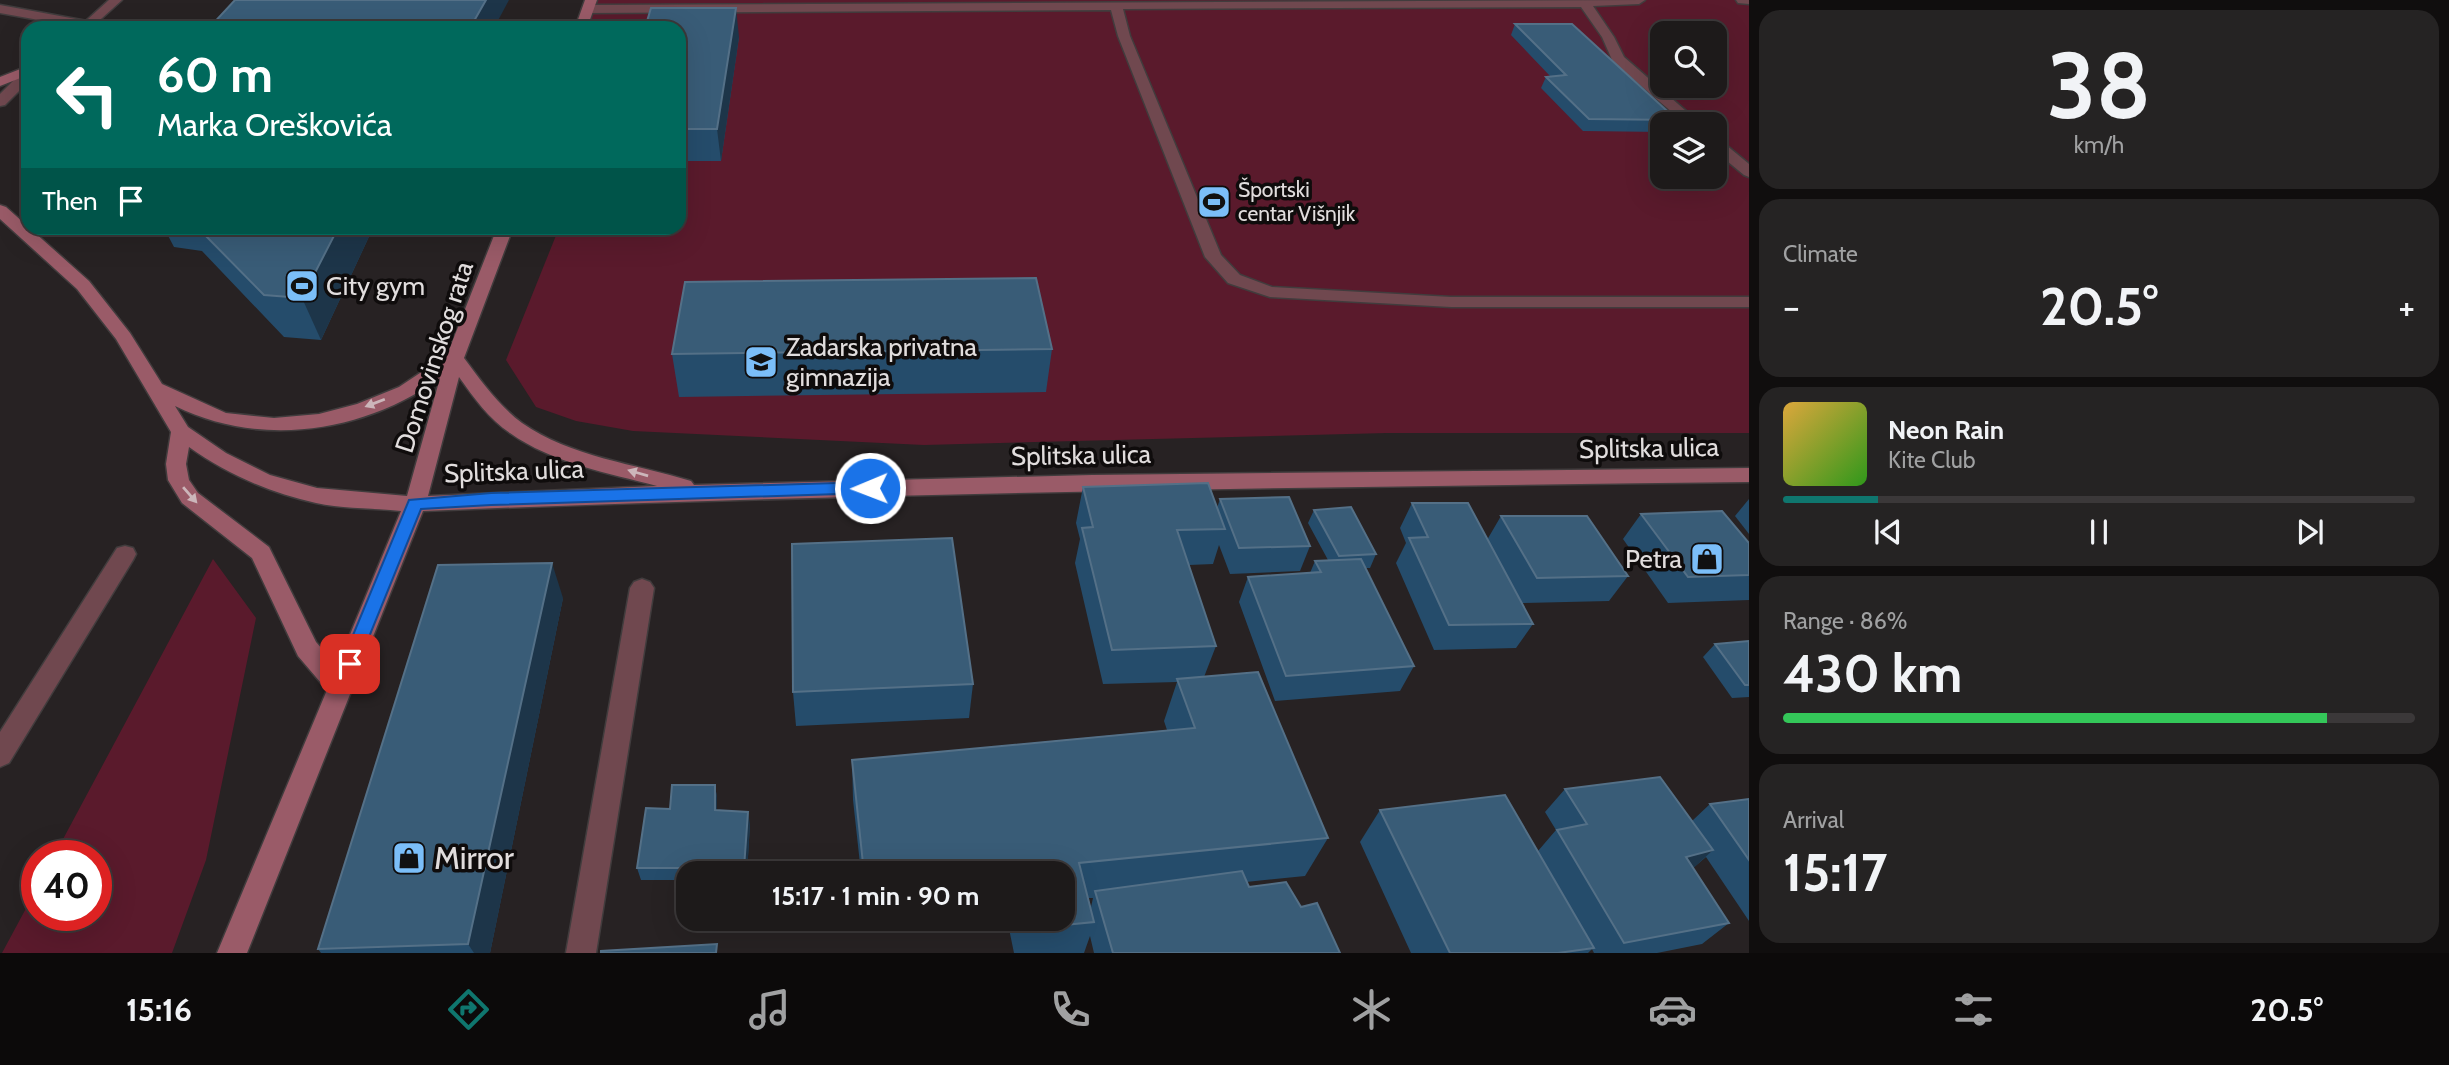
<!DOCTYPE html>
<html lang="en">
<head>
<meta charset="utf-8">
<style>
	:root { --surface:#1d1a1a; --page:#252323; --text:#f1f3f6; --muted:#a0a1a2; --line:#3b3839; --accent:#0f766e }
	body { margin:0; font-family:Cabin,sans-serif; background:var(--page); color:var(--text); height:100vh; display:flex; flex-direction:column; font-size:26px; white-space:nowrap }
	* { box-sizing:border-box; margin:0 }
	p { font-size:23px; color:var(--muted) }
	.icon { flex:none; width:38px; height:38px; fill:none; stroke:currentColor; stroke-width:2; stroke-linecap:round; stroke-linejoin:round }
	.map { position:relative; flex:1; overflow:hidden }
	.panel { display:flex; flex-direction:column; gap:10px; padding:10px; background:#100e0e; width:700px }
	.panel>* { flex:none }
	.banner { position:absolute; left:21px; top:21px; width:665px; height:214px; border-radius:21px; box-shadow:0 7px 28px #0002,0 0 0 2px var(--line); background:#00695c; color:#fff; overflow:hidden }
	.buttons { position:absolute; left:1650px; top:21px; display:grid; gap:14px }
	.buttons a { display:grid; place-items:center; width:77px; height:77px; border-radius:14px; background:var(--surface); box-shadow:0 7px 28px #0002,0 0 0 2px var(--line); font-size:35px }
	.speed { position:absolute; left:21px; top:840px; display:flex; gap:14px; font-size:35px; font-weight:700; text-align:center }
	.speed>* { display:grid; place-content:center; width:91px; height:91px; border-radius:50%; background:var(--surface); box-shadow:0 7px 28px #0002,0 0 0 2px var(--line); line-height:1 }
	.speed .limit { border:10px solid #d22; background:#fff; color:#111 }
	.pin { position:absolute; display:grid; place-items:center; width:60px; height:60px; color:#fff; margin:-30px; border-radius:14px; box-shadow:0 4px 10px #0006 }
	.me { position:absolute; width:77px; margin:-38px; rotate:269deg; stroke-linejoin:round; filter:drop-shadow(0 0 5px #0008) }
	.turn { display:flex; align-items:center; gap:24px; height:147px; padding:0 21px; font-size:32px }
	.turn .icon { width:91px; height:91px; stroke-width:2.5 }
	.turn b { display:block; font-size:49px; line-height:60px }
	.then { display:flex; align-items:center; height:66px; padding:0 21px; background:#0003; gap:14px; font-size:26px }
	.big { font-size:52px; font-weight:800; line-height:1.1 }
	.panel .tile { flex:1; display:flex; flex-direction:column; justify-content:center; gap:10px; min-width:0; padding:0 24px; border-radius:21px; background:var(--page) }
	.panel .dial { align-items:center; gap:0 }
	.dial b { font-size:91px; line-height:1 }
	.song { display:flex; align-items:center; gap:21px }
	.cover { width:84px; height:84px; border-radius:10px; background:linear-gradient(135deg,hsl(40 70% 55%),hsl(110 70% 35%)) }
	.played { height:7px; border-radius:4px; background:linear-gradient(90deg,var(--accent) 15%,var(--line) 15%) }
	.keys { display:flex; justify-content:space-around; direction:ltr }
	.heat { display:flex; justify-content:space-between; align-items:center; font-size:38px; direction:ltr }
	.charge { height:10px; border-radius:5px; background:linear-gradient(90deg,#34c759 86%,var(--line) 0) }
	.trip { position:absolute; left:676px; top:861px; width:399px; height:70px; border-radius:21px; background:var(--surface); box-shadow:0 7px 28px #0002,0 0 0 2px var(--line); font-weight:800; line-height:70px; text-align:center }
	.tab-bar { display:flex; height:112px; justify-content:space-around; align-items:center; background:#0c0a0a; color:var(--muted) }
	.tab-bar .icon { width:49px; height:49px }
	.tab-bar .current { color:var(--accent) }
	.tab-bar b { font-size:32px; color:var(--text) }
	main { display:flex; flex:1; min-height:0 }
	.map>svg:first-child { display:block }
	.green { fill:#5a1a2c; fill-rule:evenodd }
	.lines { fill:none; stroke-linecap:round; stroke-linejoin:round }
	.lane-casing { stroke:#413c3d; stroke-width:3 }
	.street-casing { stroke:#413c3d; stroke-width:3 }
	.secondary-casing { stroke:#413c3d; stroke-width:3 }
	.lane { fill:#70484f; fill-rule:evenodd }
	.street { fill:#70484f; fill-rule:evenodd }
	.secondary { fill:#9a5b68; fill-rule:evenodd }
	.wall { fill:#254c6b; fill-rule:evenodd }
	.shaded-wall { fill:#1d3549 }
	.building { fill:#395c77; stroke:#547087; stroke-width:2 }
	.oneway { fill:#ccb6ba }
	.route { fill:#1a73e8; stroke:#114b97; stroke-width:2 }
	.labels { text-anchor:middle; stroke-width:7; stroke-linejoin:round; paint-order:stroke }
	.far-poi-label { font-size:21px; fill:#e1dddd; stroke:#0f0c0c; text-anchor:start }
	.poi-label { font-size:26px; fill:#e1dddd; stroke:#0f0c0c; text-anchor:start }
	.street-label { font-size:26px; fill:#e1dddd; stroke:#0f0c0c }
	.near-poi-label { font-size:32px; fill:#e1dddd; stroke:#0f0c0c; text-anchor:start }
</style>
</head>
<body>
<main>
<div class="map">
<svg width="1749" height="953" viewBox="0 0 1749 953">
	<rect width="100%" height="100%" fill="#272223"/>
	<g class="green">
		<path d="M591,0h1158v433h-362l-463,12 -291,-14 -57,-10 -40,-14 -30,-47 53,-132h120v-200h-98zM1662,33h53v53h-53zM1662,124h53v53h-53z"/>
		<path d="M213,559l43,59 -50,242 -34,93h-170l35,-65v27h59v-59h-42z"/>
	</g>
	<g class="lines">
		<defs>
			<g id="lane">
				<path d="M1645,0l-6,4 -46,2 21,31 10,20 77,67h-15l-73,-62 -11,-25 -21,-30 -458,2 7,27 91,219 19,20 32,12 179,10h298v10h-298l-181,-10 -42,-14 -23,-26 -87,-221 -7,-26 -523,3 -6,-4 6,-4z"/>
				<path d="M1736,0h13v4l-11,-1z"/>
				<path d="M0,5l87,16 6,4 -10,3 -83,-15z"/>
				<path d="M1715,139l5,1 29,24v13l-5,-2 -29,-24z"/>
				<path d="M125,546l8,2 3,6 -3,6 -124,203 -9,4v-35l117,-184z"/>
				<path d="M642,579l8,3 4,6 -58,365h-30l64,-365 4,-6z"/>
			</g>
			<g id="street">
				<path d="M109,0h13l-31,28h-13z"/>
				<path d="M28,70v12l-23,23 -5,1v-12l23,-23z"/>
			</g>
			<g id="secondary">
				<path d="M585,0h12l-10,28h-12z"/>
				<path d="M28,66v9l-28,11v-9z"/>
				<path d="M0,205l6,2 83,74 41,52 32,51 64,29 48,5 45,-4 38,-10 42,-17 48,-32 50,-127h16l-49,130c17,23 35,48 58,65 48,34 114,41 169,58l3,4 398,-10 657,-7v14c-442,5 -884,11 -1326,29l-176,442h-30l110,-263 -29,-34 -46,-98 -70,-55 -14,-23 -2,-16 5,-32 -55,-93 -39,-50 -77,-70zM459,377c15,21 30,42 51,56 42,30 98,40 147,53l-229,10zM440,378l-33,118 -90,-8 -47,-13 -44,-22 -38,-26 -13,-21c85,42 189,27 265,-28zM189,447c38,27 81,46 127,56 27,6 58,5 85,8l-64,155 -21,-24 -47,-95 -71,-54 -9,-13 -3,-16z"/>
			</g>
		</defs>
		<use href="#lane" class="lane-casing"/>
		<use href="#street" class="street-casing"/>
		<use href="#secondary" class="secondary-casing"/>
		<use href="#lane" class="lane"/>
		<use href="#street" class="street"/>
		<use href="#secondary" class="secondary"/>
	</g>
	<g class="wall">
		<path d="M1515,24l162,96 -2,4h-13v8l-79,-1 -42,-43 5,-11 4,-1 -39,-41z"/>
		<path d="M679,28l60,9 -18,124h-42z"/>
		<path d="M164,228h209l-52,112 -37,-3 -82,-86 -28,-4z"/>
		<path d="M1052,349l-6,43 -367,5 -7,-43z"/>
		<path d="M1083,487l134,21 3,-9 90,47 -10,25 -70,3 -11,-29 -6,19 -24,1 27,81 -12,31 124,161 -23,38 -59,6 3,5 52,20 39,46h-246l-4,-17 -6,17h-70l-7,-34h55v-46h-201l-8,-73 -1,-40 315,-30 -3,-9 13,-39 -74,2 -28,-121 5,-24 -4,-16zM1088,898h5l-2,9z"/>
		<path d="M1749,499v35l-14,-18z"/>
		<path d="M1412,503l75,37 14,-24 127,60 -19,25 -87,2 11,21 -17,24 -82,2 -38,-87 10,-20 -6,-15z"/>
		<path d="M1314,510l62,44 -6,14h-5l49,98 -14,25 -125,10 -36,-99 9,-25 62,-4 5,-12 13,-1 -20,-37z"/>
		<path d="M1641,514l108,29v57l-81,3 -45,-64z"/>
		<path d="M563,598l-73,355h-169l-3,-4z"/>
		<path d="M1749,641v56l-17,1 -29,-41 12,-13z"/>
		<path d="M973,684l-4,34 -173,8 -3,-34z"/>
		<path d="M715,785l2,13v12l33,14 -3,49h-59v7h-47l-4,-12 33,-59z"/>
		<path d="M1565,789l127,32 18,-17 39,-5v122l-43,-64 -13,11 36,55 -27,21 -45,9h-63l-2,-4 -4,4h-177l-51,-111 20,-32 158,41 18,-21 -11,-18z"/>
		<path d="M865,919h108l-106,11z"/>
	</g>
	<g class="shaded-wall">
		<path d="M486,0h23l-15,28h-24z"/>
		<path d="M736,8l3,29 -18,124 -4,-32z"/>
		<path d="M338,228h35l-52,112 -19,-42z"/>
		<path d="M552,563l11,35 -73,355h-16l-6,-9z"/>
		<path d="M715,785l2,13v24l-2,-12z"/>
		<path d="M748,812l2,12 -3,49h-2l-1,-5z"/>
		<path d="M1713,850l-25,23 -2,-16z"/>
	</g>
	<g class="building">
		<path d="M235,0h251l-16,28h-261z"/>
		<path d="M651,8h85l-19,121h-38v-101h-34z"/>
		<path d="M1515,24h57l105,96 -88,-1 -43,-42 20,-2z"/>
		<path d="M198,228h140l-36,70 -38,-3z"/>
		<path d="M1036,278l16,71 -380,5 13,-72z"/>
		<path d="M1208,483l17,46 -48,1 39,116 -104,4 -30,-122 11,-1 -10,-40z"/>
		<path d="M1289,497l21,49 -71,2 -19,-49z"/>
		<path d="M1412,503h56l65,121 -84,1 -40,-87 19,-1z"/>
		<path d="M1351,507l25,47 -37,2 -25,-46z"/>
		<path d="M1722,511l27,32v32l-61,2 -47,-63z"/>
		<path d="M1501,516h86l41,60 -91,2z"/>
		<path d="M952,538l21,146 -180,8 -1,-148z"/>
		<path d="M1361,559l53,107 -128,10 -38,-99 73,-5 -6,-11z"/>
		<path d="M552,563l-84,381 -150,5 120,-384z"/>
		<path d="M1749,641v44h-4l-30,-41z"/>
		<path d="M1258,672l70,166 -249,25 15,59 -70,7 -2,-10h40v-46h-198l-12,-113 343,-32 -18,-49z"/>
		<path d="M1660,777l53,73 -27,7 43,66 -105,20 -67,-113 30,-6 -22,-35z"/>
		<path d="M672,785h43v25l33,2 -4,56h-107l9,-60 24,1z"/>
		<path d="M1505,795l89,153 -36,5h-108l-70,-143z"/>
		<path d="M1749,799v61l-39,-56z"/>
		<path d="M1242,871l7,16 37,-5 15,25 16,-4 23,50h-227l-18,-62z"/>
		<path d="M717,944l-1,9h-115v-2z"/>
	</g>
	<defs><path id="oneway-solid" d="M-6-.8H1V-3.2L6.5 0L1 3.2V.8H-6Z" transform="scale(1.75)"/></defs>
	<g class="oneway">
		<use href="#oneway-solid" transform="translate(375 403) rotate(159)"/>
		<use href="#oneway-solid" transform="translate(638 473) rotate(-164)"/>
		<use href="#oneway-solid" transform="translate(190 495) rotate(49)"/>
	</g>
	<path class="route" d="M870,482l8,6 -8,5 -379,12 -70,4 -65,160 -6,2 -7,-2 -2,-5 68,-164 82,-7z"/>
	<defs>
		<symbol id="stadium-square" viewBox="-11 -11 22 22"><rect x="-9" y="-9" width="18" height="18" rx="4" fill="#7bbef8" stroke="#0f0c0c"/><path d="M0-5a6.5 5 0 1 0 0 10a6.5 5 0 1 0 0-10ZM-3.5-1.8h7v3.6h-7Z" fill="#111"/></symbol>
		<symbol id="school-square" viewBox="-11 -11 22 22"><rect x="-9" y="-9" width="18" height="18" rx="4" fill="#7bbef8" stroke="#0f0c0c"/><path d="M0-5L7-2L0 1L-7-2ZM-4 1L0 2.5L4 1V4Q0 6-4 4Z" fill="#111"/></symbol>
		<symbol id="shop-square" viewBox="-11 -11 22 22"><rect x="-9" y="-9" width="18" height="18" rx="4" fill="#7bbef8" stroke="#0f0c0c"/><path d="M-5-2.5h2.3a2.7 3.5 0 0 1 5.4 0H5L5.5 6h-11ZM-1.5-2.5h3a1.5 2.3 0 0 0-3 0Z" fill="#111"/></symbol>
	</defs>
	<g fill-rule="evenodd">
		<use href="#stadium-square" x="1195" y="183" width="38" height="38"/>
		<use href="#stadium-square" x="283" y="267" width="38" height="38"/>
		<use href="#school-square" x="742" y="343" width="38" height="38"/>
		<use href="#shop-square" x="1688" y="540" width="38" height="38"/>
		<use href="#shop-square" x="390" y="839" width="38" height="38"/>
	</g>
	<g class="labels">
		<g class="far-poi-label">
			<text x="1238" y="197">Športski<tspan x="1238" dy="24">centar Višnjik</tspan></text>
		</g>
		<g class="poi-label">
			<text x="326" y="295">City gym</text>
			<text x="786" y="356">Zadarska privatna<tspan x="786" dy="30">gimnazija</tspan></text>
			<text x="1682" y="568" text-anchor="end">Petra</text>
		</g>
		<g class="street-label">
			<text transform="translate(434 357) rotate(-72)" y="9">Domovinskog rata</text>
			<text transform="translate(1649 448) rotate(-1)" y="9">Splitska ulica</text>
			<text transform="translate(1081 455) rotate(-1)" y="9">Splitska ulica</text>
			<text transform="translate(514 471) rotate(-2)" y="9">Splitska ulica</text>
		</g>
		<g class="near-poi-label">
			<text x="434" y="869">Mirror</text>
		</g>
	</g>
</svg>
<div class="buttons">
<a><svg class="icon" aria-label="search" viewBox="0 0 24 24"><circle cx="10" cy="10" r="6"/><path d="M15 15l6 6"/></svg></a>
<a><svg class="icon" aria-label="layers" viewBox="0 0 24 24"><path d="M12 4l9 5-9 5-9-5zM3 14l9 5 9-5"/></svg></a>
</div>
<div class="speed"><div class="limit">40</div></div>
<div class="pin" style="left:350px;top:664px;background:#d93025"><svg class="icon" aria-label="arrive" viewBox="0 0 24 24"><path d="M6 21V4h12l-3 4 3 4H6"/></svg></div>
<svg class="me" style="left:870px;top:488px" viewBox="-20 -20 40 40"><circle r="17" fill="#1a73e8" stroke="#fff" stroke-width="3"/><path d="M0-11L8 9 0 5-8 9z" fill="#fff"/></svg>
<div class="trip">15:17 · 1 min · 90 m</div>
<div class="banner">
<div class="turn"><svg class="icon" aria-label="left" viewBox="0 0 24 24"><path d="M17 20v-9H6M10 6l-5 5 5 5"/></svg><div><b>60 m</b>Marka Oreškovića</div></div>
<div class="then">Then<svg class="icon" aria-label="arrive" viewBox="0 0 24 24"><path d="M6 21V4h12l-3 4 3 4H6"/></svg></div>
</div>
</div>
<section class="panel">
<div class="tile dial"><b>38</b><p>km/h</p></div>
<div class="tile"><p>Climate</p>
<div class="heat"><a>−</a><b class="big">20.5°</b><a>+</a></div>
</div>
<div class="tile">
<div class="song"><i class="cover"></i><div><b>Neon Rain</b><p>Kite Club</p></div></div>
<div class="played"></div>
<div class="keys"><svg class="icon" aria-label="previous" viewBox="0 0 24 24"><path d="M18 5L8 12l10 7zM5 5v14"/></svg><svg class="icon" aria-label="pause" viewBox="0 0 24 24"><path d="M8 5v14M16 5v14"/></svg><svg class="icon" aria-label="next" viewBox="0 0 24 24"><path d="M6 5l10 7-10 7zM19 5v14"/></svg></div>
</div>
<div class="tile"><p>Range · 86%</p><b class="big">430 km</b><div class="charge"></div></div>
<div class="tile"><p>Arrival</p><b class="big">15:17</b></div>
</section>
</main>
<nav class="tab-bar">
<b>15:16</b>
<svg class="icon current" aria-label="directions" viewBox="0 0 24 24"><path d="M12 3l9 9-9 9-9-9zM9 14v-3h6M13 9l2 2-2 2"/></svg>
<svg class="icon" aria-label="music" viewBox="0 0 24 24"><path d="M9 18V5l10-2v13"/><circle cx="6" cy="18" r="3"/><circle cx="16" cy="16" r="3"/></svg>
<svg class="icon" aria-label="phone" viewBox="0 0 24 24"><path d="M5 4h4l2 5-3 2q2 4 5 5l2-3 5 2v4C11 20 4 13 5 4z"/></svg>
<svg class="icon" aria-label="climate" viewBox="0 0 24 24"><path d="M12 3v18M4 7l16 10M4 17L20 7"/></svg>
<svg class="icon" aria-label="car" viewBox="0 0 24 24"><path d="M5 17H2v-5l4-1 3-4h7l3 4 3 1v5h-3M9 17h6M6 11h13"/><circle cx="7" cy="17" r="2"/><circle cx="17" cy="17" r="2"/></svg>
<svg class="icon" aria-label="filters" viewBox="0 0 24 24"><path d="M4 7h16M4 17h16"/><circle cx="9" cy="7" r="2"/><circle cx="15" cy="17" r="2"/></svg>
<b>20.5°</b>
</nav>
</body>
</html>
